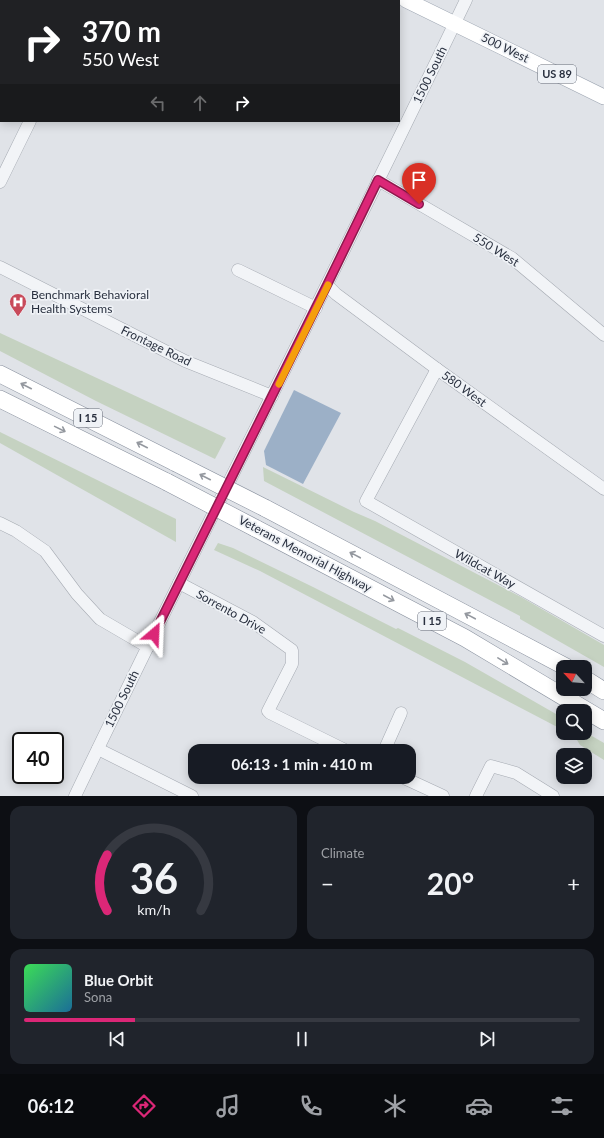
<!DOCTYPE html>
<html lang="en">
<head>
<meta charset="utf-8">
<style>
	:root { --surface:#171b24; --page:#20242c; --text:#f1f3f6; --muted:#9ea1a6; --line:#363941; --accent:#db2777 }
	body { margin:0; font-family:Lato,sans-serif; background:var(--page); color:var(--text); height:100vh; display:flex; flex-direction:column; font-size:15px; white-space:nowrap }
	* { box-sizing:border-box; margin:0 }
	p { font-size:13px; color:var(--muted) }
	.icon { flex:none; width:22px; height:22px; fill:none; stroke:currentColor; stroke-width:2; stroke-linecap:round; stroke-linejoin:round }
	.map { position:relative; height:796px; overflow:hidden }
	.details { display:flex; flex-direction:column; gap:10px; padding:10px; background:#0d0f14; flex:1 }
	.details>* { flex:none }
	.top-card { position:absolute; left:0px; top:0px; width:400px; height:122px; box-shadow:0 2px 10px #0003; background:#202124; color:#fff; overflow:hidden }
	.needle { width:26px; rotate:296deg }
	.buttons { position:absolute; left:556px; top:660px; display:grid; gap:8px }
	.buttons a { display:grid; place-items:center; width:36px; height:36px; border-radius:8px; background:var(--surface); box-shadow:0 2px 10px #0003; font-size:20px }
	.speed { position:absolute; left:12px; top:732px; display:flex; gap:8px; font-size:20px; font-weight:700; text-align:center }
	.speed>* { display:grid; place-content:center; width:52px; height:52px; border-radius:50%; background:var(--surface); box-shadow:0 2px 10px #0003; line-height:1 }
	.speed .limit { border:2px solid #111; border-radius:6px; background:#fff; color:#111 }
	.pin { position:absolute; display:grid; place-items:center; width:34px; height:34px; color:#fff; margin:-41px -17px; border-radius:50% 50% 50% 0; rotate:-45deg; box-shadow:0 0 4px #0007 }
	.pin .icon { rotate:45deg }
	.me { position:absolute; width:44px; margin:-22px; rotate:26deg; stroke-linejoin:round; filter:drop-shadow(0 0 3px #0008) }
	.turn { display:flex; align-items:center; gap:14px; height:84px; padding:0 16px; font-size:18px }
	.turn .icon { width:52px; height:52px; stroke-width:2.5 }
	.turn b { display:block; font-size:28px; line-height:34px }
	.lanes { display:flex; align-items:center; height:38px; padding:0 16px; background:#0003; justify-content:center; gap:20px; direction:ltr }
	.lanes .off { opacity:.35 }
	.big { font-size:30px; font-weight:700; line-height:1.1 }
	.details .tile { flex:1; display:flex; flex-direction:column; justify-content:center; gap:6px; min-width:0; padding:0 14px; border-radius:12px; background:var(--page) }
	.details .dial { align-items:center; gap:0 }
	.dial svg { height:104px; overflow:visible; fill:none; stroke:var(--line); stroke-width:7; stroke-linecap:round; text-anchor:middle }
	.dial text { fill:var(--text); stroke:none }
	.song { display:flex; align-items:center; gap:12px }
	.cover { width:48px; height:48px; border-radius:6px; background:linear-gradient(135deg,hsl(130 70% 55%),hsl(200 70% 35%)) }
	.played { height:4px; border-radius:2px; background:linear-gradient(90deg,var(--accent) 20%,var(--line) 20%) }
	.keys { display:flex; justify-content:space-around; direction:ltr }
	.heat { display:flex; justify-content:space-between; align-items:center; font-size:22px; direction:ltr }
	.details .tiles { flex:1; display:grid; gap:10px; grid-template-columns:1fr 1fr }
	.tile:last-child { grid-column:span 2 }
	.trip { position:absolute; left:188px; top:744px; width:228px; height:40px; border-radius:12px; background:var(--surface); box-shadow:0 2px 10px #0003; font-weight:700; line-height:40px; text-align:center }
	.tab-bar { display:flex; height:64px; justify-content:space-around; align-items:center; background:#090b0e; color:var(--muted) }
	.tab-bar .icon { width:28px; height:28px }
	.tab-bar .active { color:var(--accent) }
	.tab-bar b { font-size:18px; color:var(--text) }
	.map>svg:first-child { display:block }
	.green { fill:#c5d2c1 }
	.water { fill:#9cb0c7 }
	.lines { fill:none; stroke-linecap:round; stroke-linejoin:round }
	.minor-casing { stroke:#a5aab2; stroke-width:13 }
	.major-casing { stroke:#9fa7b3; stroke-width:16 }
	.highway-casing { stroke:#88909e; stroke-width:18 }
	.minor { stroke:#f2f4f7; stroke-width:12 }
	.major { stroke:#fff; stroke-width:15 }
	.highway { stroke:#fff; stroke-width:17 }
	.highway-bridge-casing { stroke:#88909e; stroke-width:18; stroke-linecap:butt }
	.highway-bridge { stroke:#fff; stroke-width:17 }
	.oneway { stroke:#94989f }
	.route-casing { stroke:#8e194d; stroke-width:10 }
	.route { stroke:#db2777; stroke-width:7 }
	.slow { stroke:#f59e0b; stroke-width:7 }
	.labels { text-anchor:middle; stroke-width:3.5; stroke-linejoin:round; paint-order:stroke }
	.shield { fill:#eff2f6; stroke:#646a76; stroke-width:1 }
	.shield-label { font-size:11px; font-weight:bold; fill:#29303f }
	.street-label { font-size:12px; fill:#29303f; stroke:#eff2f6 }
	.poi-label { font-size:12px; fill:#29303f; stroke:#eff2f6; text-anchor:start }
</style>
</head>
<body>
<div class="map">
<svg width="604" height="796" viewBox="0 0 604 796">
	<rect width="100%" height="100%" fill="#e0e3e8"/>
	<g class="green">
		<path d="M0,333l226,105 -11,21 -119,-58 -96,-50z"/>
		<path d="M0,432l176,87v23l-176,-99z"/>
		<path d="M263,467l91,45 21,9 146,76 83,48v22l-84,-48v-3l-256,-135z"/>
		<path d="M218,543l15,5 80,39 83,42 2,-1 67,34 98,56v12l-303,-159 -46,-21z"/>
		<path d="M585,732l19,11v17l-24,-15 -6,-10 -4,-2h15z"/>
	</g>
	<path class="water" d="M294,390l47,23 -38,71 -37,-19 -2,-14z"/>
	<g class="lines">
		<defs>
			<g id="minor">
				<path d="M91,1v-1"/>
				<path d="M378,180l134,78 92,77"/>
				<path d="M0,182l30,-61"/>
				<path d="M0,267l185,94 87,35"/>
				<path d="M238,270l78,38"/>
				<path d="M327,285l9,9 101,75 167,120"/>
				<path d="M437,369l-71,132 238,135"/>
				<path d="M0,523l16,8 29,20 32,43 23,25 48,28"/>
				<path d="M179,583l74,39 39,28v14l-24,47 2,2 77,38"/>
				<path d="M98,749l94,47"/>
				<path d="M384,751l17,-38"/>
				<path d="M402,777l41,19"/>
				<path d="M75,796c128,-266 263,-529 391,-796"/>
				<path d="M476,796l15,-30 25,7 37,23"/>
			</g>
			<path id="major" d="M406,0l198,97"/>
			<g id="highway">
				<path d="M0,374l176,89"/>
				<path d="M0,399l167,83"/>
				<path d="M265,508l301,159"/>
				<path d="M255,528l210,110 139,83"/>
				<path d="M585,679l19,12"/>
			</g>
		</defs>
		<use href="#minor" class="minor-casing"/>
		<use href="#major" class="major-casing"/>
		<use href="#highway" class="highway-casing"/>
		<use href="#minor" class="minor"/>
		<use href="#major" class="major"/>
		<use href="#highway" class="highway"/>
		<defs>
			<g id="highway-bridge">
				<path d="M176,463l89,45"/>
				<path d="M167,482l88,46"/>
			</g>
		</defs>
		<use href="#highway-bridge" class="highway-bridge-casing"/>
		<use href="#highway-bridge" class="highway-bridge"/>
	</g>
	<defs><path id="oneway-shaft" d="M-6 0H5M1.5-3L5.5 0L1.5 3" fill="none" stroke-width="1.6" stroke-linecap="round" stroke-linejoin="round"/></defs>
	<g class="oneway">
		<use href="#oneway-shaft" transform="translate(26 386) rotate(-153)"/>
		<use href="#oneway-shaft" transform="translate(60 429) rotate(26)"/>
		<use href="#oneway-shaft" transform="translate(142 445) rotate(-153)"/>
		<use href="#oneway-shaft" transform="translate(205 477) rotate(-153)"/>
		<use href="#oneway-shaft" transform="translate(355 555) rotate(-152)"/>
		<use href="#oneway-shaft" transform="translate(389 598) rotate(28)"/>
		<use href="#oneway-shaft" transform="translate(470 616) rotate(-152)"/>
		<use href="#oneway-shaft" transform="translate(503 661) rotate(31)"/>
	</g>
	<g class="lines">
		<defs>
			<path id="route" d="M154,634l173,-349 51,-105 41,24"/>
		</defs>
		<use href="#route" class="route-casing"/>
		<use href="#route" class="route"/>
		<path class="slow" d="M279,384l49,-99"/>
	</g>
	<defs>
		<symbol id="hospital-pin" viewBox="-11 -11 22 30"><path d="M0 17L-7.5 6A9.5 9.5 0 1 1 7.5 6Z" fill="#c84a5a" stroke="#eff2f6"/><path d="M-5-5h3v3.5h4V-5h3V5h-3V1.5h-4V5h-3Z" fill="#fff"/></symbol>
	</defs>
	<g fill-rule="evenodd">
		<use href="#hospital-pin" x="8" y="292" width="20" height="27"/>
	</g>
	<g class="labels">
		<g class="shield">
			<rect x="538" y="65" width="38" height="18" rx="3"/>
			<rect x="74" y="409" width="28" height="18" rx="3"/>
			<rect x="418" y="612" width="28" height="18" rx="3"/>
		</g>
		<g class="shield-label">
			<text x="557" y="78">US 89</text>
			<text x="88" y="422">I 15</text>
			<text x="432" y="625">I 15</text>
		</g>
		<g class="street-label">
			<text transform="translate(505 48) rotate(26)" y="4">500 West</text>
			<text transform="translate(430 75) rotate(-64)" y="4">1500 South</text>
			<text transform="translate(496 250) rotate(32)" y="4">550 West</text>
			<text transform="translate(156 346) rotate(26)" y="4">Frontage Road</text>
			<text transform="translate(464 389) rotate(36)" y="4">580 West</text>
			<text transform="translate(305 554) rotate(28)" y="4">Veterans Memorial Highway</text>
			<text transform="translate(485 569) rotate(29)" y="4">Wildcat Way</text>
			<text transform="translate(231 612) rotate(29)" y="4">Sorrento Drive</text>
			<text transform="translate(122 699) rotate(-64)" y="4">1500 South</text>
		</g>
		<g class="poi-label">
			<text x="31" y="299">Benchmark Behavioral<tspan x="31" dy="14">Health Systems</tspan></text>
		</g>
	</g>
</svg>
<div class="buttons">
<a><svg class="needle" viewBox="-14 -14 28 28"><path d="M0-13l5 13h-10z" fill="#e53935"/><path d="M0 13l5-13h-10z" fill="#9ea1a6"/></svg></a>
<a><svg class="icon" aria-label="search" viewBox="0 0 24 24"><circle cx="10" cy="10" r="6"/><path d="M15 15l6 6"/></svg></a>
<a><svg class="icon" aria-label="layers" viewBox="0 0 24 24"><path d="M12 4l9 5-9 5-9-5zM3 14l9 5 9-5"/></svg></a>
</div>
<div class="speed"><div class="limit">40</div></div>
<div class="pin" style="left:419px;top:204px;background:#d93025"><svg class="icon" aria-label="arrive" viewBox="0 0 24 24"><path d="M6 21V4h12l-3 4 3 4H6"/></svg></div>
<svg class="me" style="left:154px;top:634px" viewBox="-20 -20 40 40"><path d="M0-17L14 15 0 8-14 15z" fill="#db2777" stroke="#fff" stroke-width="4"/></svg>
<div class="trip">06:13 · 1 min · 410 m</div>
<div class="top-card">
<div class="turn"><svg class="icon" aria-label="right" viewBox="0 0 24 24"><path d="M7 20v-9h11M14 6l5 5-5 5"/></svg><div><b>370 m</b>550 West</div></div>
<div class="lanes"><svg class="icon off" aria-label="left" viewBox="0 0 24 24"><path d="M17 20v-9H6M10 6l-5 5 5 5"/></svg><svg class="icon off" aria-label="ahead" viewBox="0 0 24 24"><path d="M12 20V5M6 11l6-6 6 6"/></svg><svg class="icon" aria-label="right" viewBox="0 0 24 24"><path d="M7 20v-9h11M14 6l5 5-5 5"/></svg></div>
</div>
</div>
<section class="details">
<div class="tiles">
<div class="tile dial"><svg viewBox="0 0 100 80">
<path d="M14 69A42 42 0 1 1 86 69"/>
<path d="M14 69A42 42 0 0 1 14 26" stroke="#db2777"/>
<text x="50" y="56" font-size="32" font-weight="700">36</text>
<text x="50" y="72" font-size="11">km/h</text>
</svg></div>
<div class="tile"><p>Climate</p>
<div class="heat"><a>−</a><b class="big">20°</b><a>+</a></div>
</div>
<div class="tile">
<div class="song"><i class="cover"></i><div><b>Blue Orbit</b><p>Sona</p></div></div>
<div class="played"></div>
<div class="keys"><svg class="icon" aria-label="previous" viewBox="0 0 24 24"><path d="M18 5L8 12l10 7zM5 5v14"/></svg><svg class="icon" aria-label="pause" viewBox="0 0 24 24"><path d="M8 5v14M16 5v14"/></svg><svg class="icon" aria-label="next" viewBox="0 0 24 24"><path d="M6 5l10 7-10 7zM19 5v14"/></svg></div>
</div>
</div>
</section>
<nav class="tab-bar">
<b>06:12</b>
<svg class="icon active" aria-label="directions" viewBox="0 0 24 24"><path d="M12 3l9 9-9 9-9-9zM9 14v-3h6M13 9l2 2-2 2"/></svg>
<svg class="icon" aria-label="music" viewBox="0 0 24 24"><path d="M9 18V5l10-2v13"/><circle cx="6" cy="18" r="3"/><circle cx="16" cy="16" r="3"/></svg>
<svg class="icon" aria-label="phone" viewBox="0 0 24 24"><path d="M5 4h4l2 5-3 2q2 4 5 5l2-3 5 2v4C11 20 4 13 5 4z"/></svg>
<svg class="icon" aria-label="climate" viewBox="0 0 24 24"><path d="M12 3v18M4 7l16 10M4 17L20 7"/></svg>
<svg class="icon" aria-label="car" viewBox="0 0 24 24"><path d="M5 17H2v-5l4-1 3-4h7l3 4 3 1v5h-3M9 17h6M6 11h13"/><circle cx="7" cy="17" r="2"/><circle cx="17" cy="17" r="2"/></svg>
<svg class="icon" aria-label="filters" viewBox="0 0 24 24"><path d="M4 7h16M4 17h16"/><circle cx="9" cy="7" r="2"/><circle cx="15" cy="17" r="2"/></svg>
</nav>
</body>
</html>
